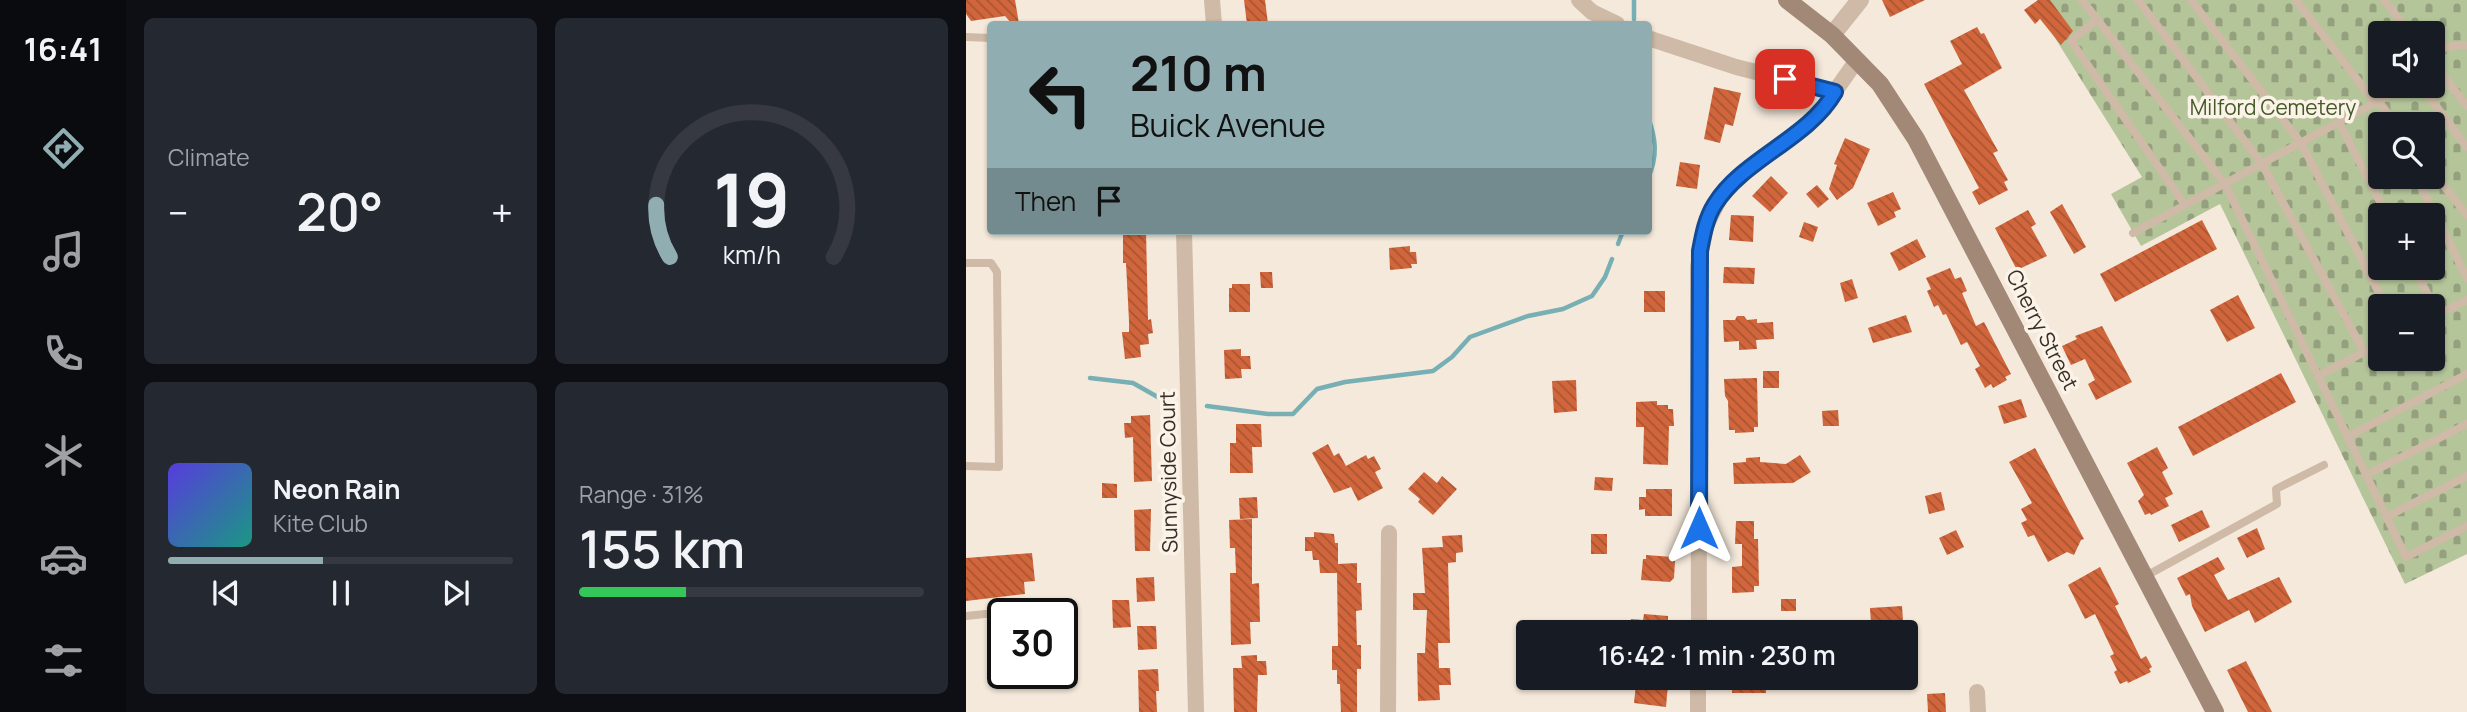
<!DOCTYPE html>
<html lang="en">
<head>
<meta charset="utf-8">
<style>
	:root { --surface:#171b24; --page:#242831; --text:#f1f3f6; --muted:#9ea1a6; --line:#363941; --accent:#90adb2 }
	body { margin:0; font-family:Manrope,sans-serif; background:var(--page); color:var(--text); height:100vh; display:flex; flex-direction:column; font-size:26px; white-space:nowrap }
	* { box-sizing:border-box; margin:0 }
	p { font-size:23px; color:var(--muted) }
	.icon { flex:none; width:38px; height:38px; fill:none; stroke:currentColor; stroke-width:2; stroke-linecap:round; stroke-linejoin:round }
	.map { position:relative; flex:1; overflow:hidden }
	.sheet { display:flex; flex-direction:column; gap:18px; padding:18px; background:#0d0f14; width:840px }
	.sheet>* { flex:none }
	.hud { position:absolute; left:21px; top:21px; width:665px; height:214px; border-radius:7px; box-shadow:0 2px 5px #0004; background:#90adb2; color:#111; overflow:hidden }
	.tools { position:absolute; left:1402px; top:21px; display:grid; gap:14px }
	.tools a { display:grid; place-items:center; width:77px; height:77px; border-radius:7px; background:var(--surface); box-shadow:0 2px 5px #0004; font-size:35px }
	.speed { position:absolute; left:21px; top:598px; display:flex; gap:14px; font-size:35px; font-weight:700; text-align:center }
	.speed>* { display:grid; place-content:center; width:91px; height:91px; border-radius:50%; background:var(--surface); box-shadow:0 2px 5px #0004; line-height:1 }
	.speed .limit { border:4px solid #111; border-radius:10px; background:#fff; color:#111 }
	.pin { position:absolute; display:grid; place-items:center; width:60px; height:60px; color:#fff; margin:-30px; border-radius:14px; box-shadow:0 4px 10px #0006 }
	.me { position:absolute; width:77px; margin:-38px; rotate:0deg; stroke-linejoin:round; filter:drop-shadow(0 0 5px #0008) }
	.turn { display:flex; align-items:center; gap:24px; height:147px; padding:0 28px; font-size:32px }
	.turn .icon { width:91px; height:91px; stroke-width:2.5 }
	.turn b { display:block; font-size:49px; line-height:60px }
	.then { display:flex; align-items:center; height:66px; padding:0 28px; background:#0003; gap:14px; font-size:26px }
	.big { font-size:52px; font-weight:600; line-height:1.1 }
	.sheet .card { flex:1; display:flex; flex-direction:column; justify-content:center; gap:10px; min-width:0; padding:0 24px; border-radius:10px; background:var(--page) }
	.sheet .dial { align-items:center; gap:0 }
	.dial svg { height:182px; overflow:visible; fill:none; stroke:var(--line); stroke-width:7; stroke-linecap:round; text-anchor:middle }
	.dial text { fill:var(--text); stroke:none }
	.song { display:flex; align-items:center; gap:21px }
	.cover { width:84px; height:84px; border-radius:10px; background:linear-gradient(135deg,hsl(250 70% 55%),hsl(170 70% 35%)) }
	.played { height:7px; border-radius:4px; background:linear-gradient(90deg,var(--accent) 45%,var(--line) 45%) }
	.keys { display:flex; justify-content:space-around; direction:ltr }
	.heat { display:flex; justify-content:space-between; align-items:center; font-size:38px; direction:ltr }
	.charge { height:10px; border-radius:5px; background:linear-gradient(90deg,#34c759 31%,var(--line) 0) }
	.sheet .tiles { flex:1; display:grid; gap:18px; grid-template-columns:repeat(2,1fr) }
	.trip { position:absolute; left:550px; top:620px; width:402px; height:70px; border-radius:7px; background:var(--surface); box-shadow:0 2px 5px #0004; font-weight:600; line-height:70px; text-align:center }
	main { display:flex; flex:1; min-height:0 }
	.menu { display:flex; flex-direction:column; width:126px; justify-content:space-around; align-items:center; background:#090b0e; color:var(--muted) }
	.menu .icon { width:49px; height:49px }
	.menu .selected { color:var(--accent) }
	.menu b { font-size:32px; color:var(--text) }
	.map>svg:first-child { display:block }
	.cemetery { fill:url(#cemetery-stones); fill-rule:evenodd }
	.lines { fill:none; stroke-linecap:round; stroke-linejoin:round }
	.stream { stroke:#77afb4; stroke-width:4.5 }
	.building { fill:url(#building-back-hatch) }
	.service { stroke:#cebaa6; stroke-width:8 }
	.minor { stroke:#cebaa6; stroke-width:16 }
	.tertiary { stroke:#cebaa6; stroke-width:18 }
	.secondary { stroke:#a28877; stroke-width:18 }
	.route-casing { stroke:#114b97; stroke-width:18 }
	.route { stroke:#1a73e8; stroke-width:12 }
	.labels { text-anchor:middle; stroke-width:7; stroke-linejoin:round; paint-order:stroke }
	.park-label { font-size:21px; fill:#465a29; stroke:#fbf3e8 }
	.street-label { font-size:21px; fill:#392e27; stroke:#fbf3e8 }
</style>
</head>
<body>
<main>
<nav class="menu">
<b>16:41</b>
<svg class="icon selected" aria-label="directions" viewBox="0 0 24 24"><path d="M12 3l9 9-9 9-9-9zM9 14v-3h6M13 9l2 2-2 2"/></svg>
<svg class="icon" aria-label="music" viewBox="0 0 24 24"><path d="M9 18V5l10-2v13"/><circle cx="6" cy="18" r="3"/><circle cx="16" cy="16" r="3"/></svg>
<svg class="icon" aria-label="phone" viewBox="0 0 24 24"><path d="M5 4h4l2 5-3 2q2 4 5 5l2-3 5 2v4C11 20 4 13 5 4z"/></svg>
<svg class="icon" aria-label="climate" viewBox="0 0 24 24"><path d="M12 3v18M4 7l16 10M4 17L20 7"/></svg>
<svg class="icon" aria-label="car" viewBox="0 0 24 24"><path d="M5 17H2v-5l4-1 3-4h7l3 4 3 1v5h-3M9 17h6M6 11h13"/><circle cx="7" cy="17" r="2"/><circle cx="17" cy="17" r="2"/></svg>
<svg class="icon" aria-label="filters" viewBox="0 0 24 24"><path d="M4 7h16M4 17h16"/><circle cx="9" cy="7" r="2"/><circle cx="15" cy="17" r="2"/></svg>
</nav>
<section class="sheet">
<div class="tiles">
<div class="card"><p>Climate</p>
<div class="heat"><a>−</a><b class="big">20°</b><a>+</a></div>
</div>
<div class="card dial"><svg viewBox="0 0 100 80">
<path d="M14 69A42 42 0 1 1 86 69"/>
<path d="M14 69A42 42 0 0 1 8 46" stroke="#90adb2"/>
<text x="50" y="56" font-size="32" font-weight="700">19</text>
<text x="50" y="72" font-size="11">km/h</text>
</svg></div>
<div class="card">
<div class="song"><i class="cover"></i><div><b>Neon Rain</b><p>Kite Club</p></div></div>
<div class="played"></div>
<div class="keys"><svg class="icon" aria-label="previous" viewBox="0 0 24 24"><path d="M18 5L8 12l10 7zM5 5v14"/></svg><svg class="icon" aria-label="pause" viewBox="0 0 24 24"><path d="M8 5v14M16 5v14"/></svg><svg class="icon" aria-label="next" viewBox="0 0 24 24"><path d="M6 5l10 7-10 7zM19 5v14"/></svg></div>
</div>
<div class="card"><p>Range · 31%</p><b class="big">155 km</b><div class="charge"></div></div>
</div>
</section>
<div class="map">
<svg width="1501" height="712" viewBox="0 0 1501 712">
	<defs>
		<pattern id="cemetery-stones" width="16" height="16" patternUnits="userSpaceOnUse" patternTransform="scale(1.75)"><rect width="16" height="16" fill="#b5c59a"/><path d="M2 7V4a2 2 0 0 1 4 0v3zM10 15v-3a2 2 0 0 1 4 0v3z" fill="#94a07e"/></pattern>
		<pattern id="building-back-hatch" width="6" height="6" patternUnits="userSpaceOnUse" patternTransform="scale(1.75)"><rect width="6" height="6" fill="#d1663c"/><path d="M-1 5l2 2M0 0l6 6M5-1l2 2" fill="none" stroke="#ab5432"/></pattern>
	</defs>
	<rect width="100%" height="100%" fill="#f4e9db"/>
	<path class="cemetery" d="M1077,0h424v554l-62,30 -185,-380 -79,42 -30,-52 31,-17 -107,-171zM1414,33h52v53h-52zM1414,124h52v53h-52zM1414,215h52v53h-52zM1414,306h52v53h-52z"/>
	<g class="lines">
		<g class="stream">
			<path d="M668,19v-19"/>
			<path d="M682,117c8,22 10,39 0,61"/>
			<path d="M652,244l5,-13"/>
			<path d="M124,378l43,5 37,21"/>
			<path d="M241,406l61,8h25l24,-25 28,-7 88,-11 19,-14 18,-20 58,-21 35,-7 29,-13 13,-19 7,-18"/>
		</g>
	</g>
	<g class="building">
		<path d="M0,0h49l4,24h-7l-7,-8 -34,5 -5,-7z"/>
		<path d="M278,0h21l3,24h-21z"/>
		<path d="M916,0h43l-35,17z"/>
		<path d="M1072,0h12l23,31 -12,14 -21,-26 -5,5 -11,-14z"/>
		<path d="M1011,27l4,7 3,-1 18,35 -38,22 34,61 -5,2 15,27 -4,2 4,8 -29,15 -7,-13 7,-4 -55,-104 38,-20 -12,-23z"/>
		<path d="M748,87l27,6 -8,33 -8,-2 -5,19 -16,-4z"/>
		<path d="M879,138l25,11 -17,39 -16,12 -8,-11 8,-24 -3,-1z"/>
		<path d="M714,162l20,3 -3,24 -21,-3z"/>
		<path d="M805,176l17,17 -18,19 -18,-16z"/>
		<path d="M851,185l12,14 -11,9 -12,-14z"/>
		<path d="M927,192l8,17 -7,3 2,5 -18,9 -11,-23z"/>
		<path d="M1096,204l24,43 -12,7 -24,-42z"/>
		<path d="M1062,210l8,14 -5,3 16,29 -30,14 -22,-42z"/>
		<path d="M765,215l23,1 -1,26 -24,-2z"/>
		<path d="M1236,220l15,29 -102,53 -15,-28z"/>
		<path d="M838,222l14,5 -5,15 -14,-5z"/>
		<path d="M157,231h23l2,89 3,-1 2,14 -5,1 1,10 -9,1 1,12 -16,2 -3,-27h7v-11l-3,-58h-3z"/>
		<path d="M951,239l9,18 -27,14 -9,-18z"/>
		<path d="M444,246v6h6l1,12h-6l1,4 -22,2 -1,-22z"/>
		<path d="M758,267l31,1 -1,16 -31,-1z"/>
		<path d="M984,268l5,11 6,-2 6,14 -5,2 14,33 8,-4 27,52 -6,3 2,3 -14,8 -2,-4 -6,4 -10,-19 5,-3 -13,-24 -6,3 -15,-31 -3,1 -5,-10 -4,2 -7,-16 4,-2 -5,-11z"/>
		<path d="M294,272h12l1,16h-12z"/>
		<path d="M886,279l6,19 -13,4 -5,-19z"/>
		<path d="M266,284h18v28h-21v-24h3z"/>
		<rect x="678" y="291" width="21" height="21"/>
		<path d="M1272,295l17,33 -28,14 -17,-32z"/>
		<path d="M940,315l6,17 -39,11 -5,-15z"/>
		<path d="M771,316h7l3,4 10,-1v4l16,-1 1,17 -18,1 1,9 -18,1v-9l-15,1 -1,-22h12z"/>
		<path d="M1136,326l30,56 -36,18 -8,-16 7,-4 -10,-21 -14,6 -9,-19 15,-7 -2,-3z"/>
		<path d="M275,349v7h9l1,13h-10l1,9 -17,1 -1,-29z"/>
		<rect x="797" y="371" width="16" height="17"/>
		<path d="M1315,373l15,29 -103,54 -15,-29z"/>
		<path d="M791,378l1,49h-4v5l-19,1v-3h-6l-1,-29 -3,-5 -1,-17z"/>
		<path d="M610,380l1,31 -23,2 -2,-32z"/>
		<path d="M1055,399l6,18 -23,7 -6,-18z"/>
		<path d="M691,401v4h11v4h5l1,17h-5l-1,39 -25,-1 1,-37h-8v-25z"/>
		<path d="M872,410l1,16h-16l-1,-15z"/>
		<path d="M184,415l2,66 -18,1 -1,-45 -8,1 -1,-15h7v-7z"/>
		<path d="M270,424h25l1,23h-10l1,26h-23v-30h6z"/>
		<path d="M362,444l6,12 5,-3 7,13 20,-11 2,4 6,-3 7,13 -6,3 8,16 -25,13 -7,-14 -17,6 -22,-40z"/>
		<path d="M1191,447l11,21 -6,4 11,22 -8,4 4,8 -18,9 -1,-2 -5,2 -7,-14 6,-6 -17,-32z"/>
		<path d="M1069,448l49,91 -3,1 -7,15 -7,-3 -19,10 -14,-27 -6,2 -7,-14 6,-3 -6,-11 11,-6 -23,-41z"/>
		<path d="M834,455l11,17 -18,11 -59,1 -1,-21 13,-1v-4l14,-1v5l26,2z"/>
		<path d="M458,472l13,11 5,-7 15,13 -24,26 -15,-13 2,-3 -12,-10z"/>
		<path d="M629,477l18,1 -1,13 -18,-1z"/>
		<path d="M136,483l15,1v14h-15z"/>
		<path d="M680,489h26v27h-27v-7l-6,1v-13h7z"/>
		<path d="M975,492l4,18 -16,4 -4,-18z"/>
		<path d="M291,497l1,21 -18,1 -1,-21z"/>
		<path d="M185,509l-1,42h-15l-1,-41z"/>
		<path d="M1236,510l8,17 -31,15 -8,-17z"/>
		<path d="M286,519v65l7,-1 1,39h-10l1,22 -20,1 -1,-72h6l-1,-25h-5l-1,-28z"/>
		<path d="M770,521h18v18h4l1,47h-5v6l-22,1v-26l10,-1v-22h-7z"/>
		<path d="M1291,528l8,21 -18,9 -10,-20z"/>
		<path d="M990,530l8,17 -17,8 -8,-17z"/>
		<path d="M348,532l20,2 1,9h3v21l19,-1v20h4l1,27 -6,1 1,34h4v24h-4v43h-16l-1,-28h-3v-14h-5v-24h6l-1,-73h-17l-1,-13h-6l-1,-9h-7v-14h9z"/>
		<rect x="625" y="534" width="16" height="20"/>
		<path d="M496,535l1,17 -7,1v9l-8,1 2,80h-12l1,25h11l1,17h-12l1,15 -22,1 -1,-48h8l2,-43h-14v-17h12l-3,-45 21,-1 -1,-11z"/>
		<path d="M66,553l3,28 -11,1 1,12 -59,7v-43z"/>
		<path d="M680,555l27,2 -1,4h3l-1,17 -4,4 -29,-2 2,-21h3z"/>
		<path d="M1252,557l7,12 -11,6 14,25 51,-23 13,25 -37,21 -6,-13 -44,22 -13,-26 -2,-12 -4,2 -9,-18z"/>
		<path d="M1134,567l19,37 -4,2 26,53 5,-3 6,11 -3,2 2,3 -23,11 -1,-2 -7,3 -6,-12 3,-2 -7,-14 4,-2 -19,-40 -10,5 -17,-34z"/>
		<path d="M188,577l1,24 -18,1 -1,-24z"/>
		<rect x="815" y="599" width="15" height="12"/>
		<path d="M146,600h17l2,27 -18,1z"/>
		<path d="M936,606l1,14h-4v12h-21l-1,-9 -6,1 -1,-16z"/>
		<path d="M678,614l24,2v7h3v9h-42l2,-13 12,1z"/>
		<path d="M171,626h19l1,23 -19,1z"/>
		<path d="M291,655v6h9l1,14h-9l-1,37h-23l-1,-44h9l-1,-12z"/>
		<path d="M1280,661l26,51h-24l-21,-42z"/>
		<path d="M192,669l1,22h-3l1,21h-18l-1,-42z"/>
		<rect x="766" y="677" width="34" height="16"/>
		<path d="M678,681l24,3 -2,23 -32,-4 2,-19 7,1z"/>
		<path d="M979,693l1,19h-18l-1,-18z"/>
	</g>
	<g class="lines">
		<g class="service">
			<path d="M1116,0l143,184 181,373 61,-31"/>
			<path d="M1172,0l124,164 102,188"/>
			<path d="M1225,0l110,143 85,163"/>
			<path d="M1330,0l80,104"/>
			<path d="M1418,0l26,33"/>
			<path d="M1130,20l-25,21 114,164"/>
			<path d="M0,37l24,1"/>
			<path d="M1466,57l13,-10 22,-2"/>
			<path d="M1466,61l35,45"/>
			<path d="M1455,86l46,61"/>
			<path d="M1413,102l17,22"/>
			<path d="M1373,123l48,92"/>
			<path d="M1466,171l35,44"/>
			<path d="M1450,177l51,101"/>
			<path d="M1167,233l273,-147"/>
			<path d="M0,263h25l6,9 2,195 -33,-1"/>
			<path d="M1448,268l24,46"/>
			<path d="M1466,317l35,-17"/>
			<path d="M1352,376l62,-32"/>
			<path d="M1381,437l120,-63"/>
			<path d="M1400,475l101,-51"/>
			<path d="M1420,517l81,-41"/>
			<path d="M1178,577l133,-73 -1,-15 48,-24"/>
			<path d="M0,616l86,-9"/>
		</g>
		<g class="minor">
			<path d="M246,0l2,24"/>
			<path d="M613,0l13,12 25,12"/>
			<path d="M682,38l88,29 99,25"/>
			<path d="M218,231l12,481"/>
			<path d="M733,632l-1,-365 8,-41 15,-30 14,-15 84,-67 38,-54"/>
			<path d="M1011,692l1,20"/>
			<path d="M422,712l1,-179"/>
			<path d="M732,712v-35"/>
		</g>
		<path class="tertiary" d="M866,35l28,-35"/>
		<path class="secondary" d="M821,0l45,35 48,49 36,55 299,573"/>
	</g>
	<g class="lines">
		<defs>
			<path id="route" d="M733,528l1,-277c3,-16 6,-33 15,-47 28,-45 93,-65 120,-112l-50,-13"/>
		</defs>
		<use href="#route" class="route-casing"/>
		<use href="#route" class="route"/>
	</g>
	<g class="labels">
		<g class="park-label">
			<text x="1307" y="115">Milford Cemetery</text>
		</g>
		<g class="street-label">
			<text transform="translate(1076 330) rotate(63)" y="7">Cherry Street</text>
			<text transform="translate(203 472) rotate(-91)" y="7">Sunnyside Court</text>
		</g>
	</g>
</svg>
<div class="tools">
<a><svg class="icon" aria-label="sound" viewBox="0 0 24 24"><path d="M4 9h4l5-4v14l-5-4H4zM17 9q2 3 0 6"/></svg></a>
<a><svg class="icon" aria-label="search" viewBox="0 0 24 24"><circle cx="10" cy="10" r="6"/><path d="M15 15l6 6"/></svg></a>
<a>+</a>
<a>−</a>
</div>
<div class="speed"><div class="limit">30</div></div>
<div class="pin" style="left:819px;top:79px;background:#d93025"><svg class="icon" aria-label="arrive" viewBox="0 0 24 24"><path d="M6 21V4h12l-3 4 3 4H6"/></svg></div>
<svg class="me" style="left:733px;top:528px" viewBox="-20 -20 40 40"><path d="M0-17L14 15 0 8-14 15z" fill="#1a73e8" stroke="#fff" stroke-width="4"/></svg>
<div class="trip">16:42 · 1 min · 230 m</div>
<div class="hud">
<div class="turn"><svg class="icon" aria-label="left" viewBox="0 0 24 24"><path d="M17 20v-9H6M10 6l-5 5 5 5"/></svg><div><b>210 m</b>Buick Avenue</div></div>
<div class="then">Then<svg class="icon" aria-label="arrive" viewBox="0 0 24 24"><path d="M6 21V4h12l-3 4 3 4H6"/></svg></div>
</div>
</div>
</main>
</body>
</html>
